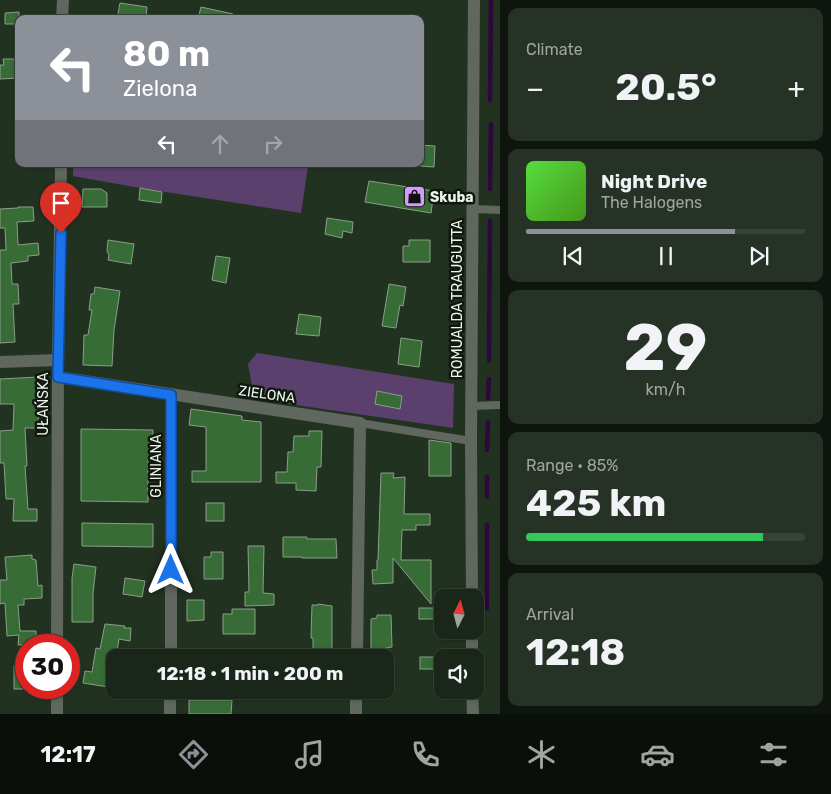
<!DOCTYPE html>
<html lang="en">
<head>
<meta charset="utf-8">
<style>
	:root { --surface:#1a2619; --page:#273226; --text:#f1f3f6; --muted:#9fa5a2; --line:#384338; --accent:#8c9099 }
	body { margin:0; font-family:Rubik,sans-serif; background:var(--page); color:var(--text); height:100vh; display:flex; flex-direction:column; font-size:19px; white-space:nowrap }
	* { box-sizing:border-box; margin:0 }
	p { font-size:16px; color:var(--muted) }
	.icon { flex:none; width:28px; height:28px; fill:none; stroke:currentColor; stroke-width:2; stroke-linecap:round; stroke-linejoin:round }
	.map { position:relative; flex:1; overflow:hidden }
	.panel { display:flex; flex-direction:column; gap:8px; padding:8px; background:#0e150e; width:331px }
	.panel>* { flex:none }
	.banner { position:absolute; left:15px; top:15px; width:409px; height:152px; border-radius:10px; box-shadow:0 1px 4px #0004,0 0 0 1px var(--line); background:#8c9099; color:#fff; overflow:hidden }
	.needle { width:32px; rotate:6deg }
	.controls { position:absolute; left:434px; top:589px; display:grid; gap:10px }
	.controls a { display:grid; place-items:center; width:50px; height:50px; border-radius:10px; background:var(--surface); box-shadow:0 1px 4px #0004,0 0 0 1px var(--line); font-size:25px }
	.speed { position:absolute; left:15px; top:634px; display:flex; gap:10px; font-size:25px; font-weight:700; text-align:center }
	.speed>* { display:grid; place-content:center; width:65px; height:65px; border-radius:50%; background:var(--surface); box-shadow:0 1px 4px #0004,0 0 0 1px var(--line); line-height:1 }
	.speed .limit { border:8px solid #d22; background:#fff; color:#111 }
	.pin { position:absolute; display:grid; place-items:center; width:42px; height:42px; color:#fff; margin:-51px -21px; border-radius:50% 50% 50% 0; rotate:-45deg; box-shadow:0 0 5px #0007 }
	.pin .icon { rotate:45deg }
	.me { position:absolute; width:55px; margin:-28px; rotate:0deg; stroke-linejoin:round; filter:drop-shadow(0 0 4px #0008) }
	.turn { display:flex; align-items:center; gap:18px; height:105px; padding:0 25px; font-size:22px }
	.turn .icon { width:65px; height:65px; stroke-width:2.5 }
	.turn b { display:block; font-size:35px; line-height:42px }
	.lanes { display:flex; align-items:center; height:48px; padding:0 25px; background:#0003; justify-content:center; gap:25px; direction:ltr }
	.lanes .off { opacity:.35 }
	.big { font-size:38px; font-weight:700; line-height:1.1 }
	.panel .tile { flex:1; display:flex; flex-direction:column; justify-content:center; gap:8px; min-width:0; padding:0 18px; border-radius:10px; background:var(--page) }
	.panel .dial { align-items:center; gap:0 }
	.dial b { font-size:65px; line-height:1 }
	.song { display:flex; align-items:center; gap:15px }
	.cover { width:60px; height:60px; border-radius:8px; background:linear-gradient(135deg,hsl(110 70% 55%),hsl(100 70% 35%)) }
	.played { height:5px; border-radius:2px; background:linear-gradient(90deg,var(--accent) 75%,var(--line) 75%) }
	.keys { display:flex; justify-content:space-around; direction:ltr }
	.heat { display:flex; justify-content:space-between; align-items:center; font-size:28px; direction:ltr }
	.charge { height:8px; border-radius:4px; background:linear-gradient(90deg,#34c759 85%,var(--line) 0) }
	.trip { position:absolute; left:106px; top:649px; width:288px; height:50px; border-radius:10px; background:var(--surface); box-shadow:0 1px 4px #0004,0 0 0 1px var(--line); font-weight:700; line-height:50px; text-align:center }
	.tab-bar { display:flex; height:80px; justify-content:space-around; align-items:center; background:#0a0f0a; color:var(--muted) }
	.tab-bar .icon { width:35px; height:35px }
	.tab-bar .selected { color:var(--accent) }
	.tab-bar b { font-size:22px; color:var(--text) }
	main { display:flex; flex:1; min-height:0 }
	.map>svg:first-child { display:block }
	.green { fill:#5b3f6c }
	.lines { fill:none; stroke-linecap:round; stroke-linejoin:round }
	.stream { stroke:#2d073e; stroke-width:4.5 }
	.building { fill:#376c37; stroke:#8b9e8a }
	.service { stroke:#5f675f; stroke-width:8 }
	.minor { stroke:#5f675f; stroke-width:12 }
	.tertiary { stroke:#5f675f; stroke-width:12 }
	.route-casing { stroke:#114b97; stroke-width:12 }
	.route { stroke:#1a73e8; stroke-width:9 }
	.labels { text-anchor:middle; stroke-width:5; stroke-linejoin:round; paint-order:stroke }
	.poi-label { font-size:14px; font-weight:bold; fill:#ebf5ea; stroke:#101810; text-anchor:start }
	.street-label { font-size:14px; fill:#ebf5ea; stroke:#101810 }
</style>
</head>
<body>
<main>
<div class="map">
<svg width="500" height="714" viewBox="0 0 500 714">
	<rect width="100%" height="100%" fill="#223221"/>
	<g class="green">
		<path d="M73,164h216l19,3 -7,46 -161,-25 -67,-12z"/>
		<path d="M257,353l197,31 -1,44 -191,-28 -10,-14 -4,-22z"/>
	</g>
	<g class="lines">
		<g class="stream">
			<path d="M490,100l1,-100"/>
			<path d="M490,189l1,-65"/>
			<path d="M489,360l1,-139"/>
			<path d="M488,398l1,-19"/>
			<path d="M487,450l1,-28"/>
			<path d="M487,496v-19"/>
			<path d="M487,608v-83"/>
		</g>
	</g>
	<g class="building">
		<path d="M120,3l27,4 -1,12h-29z"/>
		<path d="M201,7l32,7v5h-35z"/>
		<path d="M19,12v12h-14v-11z"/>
		<path d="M3,59h16v19l-19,1v-14h4z"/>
		<path d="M420,145l15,1 -1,21 -14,-1z"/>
		<path d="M369,181l65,10 -3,22 -66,-11z"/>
		<path d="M140,188l22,4 -1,11 -22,-3z"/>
		<path d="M83,189h18l6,4v14h-25z"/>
		<path d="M18,207h15l1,14 -17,1 1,23 20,-2 1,12 -11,1v5l-17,2 1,21h6l1,20h-6l2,38 -15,1v-93h6l-1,-22h-5v-19l18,-1z"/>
		<path d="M327,218l26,4 -1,11 -9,-2 -1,7 -17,-4z"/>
		<path d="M108,240l26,4 -3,20 -23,-4 1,-5 -2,-4z"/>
		<path d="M409,240h21v22h-27v-16h6z"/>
		<path d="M216,256l14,2 -4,25 -14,-3z"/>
		<path d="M389,284l17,3 -3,19 -3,-1 -4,23 -14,-2z"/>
		<path d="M95,287l25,4 -6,39 -2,36 -29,-1 1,-30h4l4,-25h-3l2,-16h3z"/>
		<path d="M299,314l22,3 -2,19 -23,-2z"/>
		<path d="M401,338l21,3 -3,26 -21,-3z"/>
		<path d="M38,377l1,51h-14l2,38h-2l3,43h9v12h-24l1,-22h-8l-2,-36h-4v-32l13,-1 1,-26h-14v-25z"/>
		<path d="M377,391l25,5 -2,13 -25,-5z"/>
		<path d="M191,409l51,7v4l19,2v60h-69v-11h14v-44l-17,-2z"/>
		<path d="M81,429l72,1 -1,26h-4v46l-67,-1z"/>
		<path d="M309,431h13l-1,36h-4l-1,24 -20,-1v-7h-20v-11h11l1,-20h5l1,-16h15z"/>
		<path d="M429,440l22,3v33h-22z"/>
		<path d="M381,473h13l-1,5 12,-1 -1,37h26v11h-14v5h-14l-1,30h30v44l-38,-46v25l-20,1 -1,-14h5v-10h1z"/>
		<rect x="206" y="503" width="18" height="18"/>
		<path d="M82,523l71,1v23l-71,-1z"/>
		<path d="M283,537h24v2h29l1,19h-35v-1h-19z"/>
		<path d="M248,546h16l-1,47 11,1v11l-29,1v-14h4z"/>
		<path d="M211,552h12v27h-19v-22h7z"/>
		<path d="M32,555v4l4,1 2,26 4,-1v13l-18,1v6h-6l2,26h16v14h-18l1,-10 -12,1 -2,-33 -5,1v-24h7l-2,-23z"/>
		<path d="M74,564l22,3 -3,26v29h-21v-44z"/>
		<path d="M125,578l20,3 -3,16 -19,-3z"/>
		<path d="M187,600h17v20l-17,1z"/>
		<path d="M318,604l14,2v52h-19v-20h-2l1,-33h6z"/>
		<rect x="419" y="608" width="22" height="11"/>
		<path d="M232,609h23v25h-32v-20h9z"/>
		<path d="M377,615h14l1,32 -6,1v4h-15v-33l6,-1z"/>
		<path d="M105,624l20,2 -1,2h7l-1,13 -11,-2 -3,19h-1v30l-32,-5 2,-12 7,1 4,-24 4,1z"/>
		<rect x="420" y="657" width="22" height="12"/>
		<rect x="14" y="666" width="12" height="23"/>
		<path d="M189,700h43l-1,14h-42z"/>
	</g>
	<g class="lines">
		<g class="service">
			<path d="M473,209l27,1"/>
			<path d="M472,406l28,-1"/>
			<path d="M360,423l111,18"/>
		</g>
		<g class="minor">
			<path d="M62,19l1,-19"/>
			<path d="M0,362l58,-2"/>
			<path d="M58,377l302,46 -3,235"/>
			<path d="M57,645l1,-285 3,-196"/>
			<path d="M171,658v-263"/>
			<path d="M57,714v-26"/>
			<path d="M170,714v-24"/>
			<path d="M356,714v-24"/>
		</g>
		<g class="tertiary">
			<path d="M472,598l-1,-157 3,-441"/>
			<path d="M472,630v28"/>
			<path d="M472,690l1,24"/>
		</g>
	</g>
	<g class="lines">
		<defs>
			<path id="route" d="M61,233l-3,144 113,18v175"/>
		</defs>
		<use href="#route" class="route-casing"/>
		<use href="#route" class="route"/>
	</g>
	<defs>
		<symbol id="shop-square" viewBox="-11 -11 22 22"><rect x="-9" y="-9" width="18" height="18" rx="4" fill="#d69bf9" stroke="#101810"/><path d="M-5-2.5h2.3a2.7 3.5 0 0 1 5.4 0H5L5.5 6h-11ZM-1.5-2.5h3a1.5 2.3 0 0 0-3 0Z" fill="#111"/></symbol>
	</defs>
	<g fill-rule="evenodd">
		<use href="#shop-square" x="402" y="184" width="25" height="25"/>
	</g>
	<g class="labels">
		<g class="poi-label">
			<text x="430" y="202">Skuba</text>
		</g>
		<g class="street-label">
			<text transform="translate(457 299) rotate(-90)" y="5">ROMUALDA TRAUGUTTA</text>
			<text transform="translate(267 394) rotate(8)" y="5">ZIELONA</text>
			<text transform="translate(43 404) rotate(-90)" y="5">UŁAŃSKA</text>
			<text transform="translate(156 466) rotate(-90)" y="5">GLINIANA</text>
		</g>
	</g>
</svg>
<div class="controls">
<a><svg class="needle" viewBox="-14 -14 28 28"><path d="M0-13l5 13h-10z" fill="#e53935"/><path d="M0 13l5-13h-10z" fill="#9fa5a2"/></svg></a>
<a><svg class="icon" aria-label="sound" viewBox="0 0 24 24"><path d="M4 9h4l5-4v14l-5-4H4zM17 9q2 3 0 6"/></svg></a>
</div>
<div class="speed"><div class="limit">30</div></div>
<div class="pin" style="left:61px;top:233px;background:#d93025"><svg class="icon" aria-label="arrive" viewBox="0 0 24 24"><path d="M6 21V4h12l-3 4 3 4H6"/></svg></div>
<svg class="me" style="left:171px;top:570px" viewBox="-20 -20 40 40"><path d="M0-17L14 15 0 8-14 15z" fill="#1a73e8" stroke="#fff" stroke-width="4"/></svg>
<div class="trip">12:18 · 1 min · 200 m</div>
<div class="banner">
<div class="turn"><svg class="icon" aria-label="left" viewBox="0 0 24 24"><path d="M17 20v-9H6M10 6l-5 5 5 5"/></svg><div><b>80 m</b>Zielona</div></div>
<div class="lanes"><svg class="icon" aria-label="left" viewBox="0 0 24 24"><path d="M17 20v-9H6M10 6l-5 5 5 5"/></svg><svg class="icon off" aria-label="ahead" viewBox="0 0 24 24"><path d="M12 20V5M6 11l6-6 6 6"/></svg><svg class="icon off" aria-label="right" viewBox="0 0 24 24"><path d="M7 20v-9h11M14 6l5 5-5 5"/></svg></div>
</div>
</div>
<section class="panel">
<div class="tile"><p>Climate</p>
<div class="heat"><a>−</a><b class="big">20.5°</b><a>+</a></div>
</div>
<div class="tile">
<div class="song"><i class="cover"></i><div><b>Night Drive</b><p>The Halogens</p></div></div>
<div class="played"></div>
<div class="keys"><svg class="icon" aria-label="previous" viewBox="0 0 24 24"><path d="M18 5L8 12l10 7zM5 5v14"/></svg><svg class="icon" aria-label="pause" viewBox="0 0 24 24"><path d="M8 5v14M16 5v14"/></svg><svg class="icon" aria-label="next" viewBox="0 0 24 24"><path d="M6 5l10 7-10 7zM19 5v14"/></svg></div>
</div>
<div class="tile dial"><b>29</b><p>km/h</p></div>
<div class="tile"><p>Range · 85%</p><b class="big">425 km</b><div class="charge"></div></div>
<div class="tile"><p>Arrival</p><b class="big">12:18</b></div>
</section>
</main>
<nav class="tab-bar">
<b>12:17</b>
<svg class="icon selected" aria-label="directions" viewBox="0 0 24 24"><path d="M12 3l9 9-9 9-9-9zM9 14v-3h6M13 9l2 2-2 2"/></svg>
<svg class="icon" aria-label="music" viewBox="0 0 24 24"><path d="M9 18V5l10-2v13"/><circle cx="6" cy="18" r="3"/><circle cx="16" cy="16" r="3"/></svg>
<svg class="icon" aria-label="phone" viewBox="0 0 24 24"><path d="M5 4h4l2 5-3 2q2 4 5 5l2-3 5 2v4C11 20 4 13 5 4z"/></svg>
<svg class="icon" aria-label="climate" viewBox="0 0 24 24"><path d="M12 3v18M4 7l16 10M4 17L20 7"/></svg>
<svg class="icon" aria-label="car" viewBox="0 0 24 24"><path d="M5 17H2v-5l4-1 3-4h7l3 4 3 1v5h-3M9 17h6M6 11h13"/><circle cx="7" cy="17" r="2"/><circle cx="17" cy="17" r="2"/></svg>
<svg class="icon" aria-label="filters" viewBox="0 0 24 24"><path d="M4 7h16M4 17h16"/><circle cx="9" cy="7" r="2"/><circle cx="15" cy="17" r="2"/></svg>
</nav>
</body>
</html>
